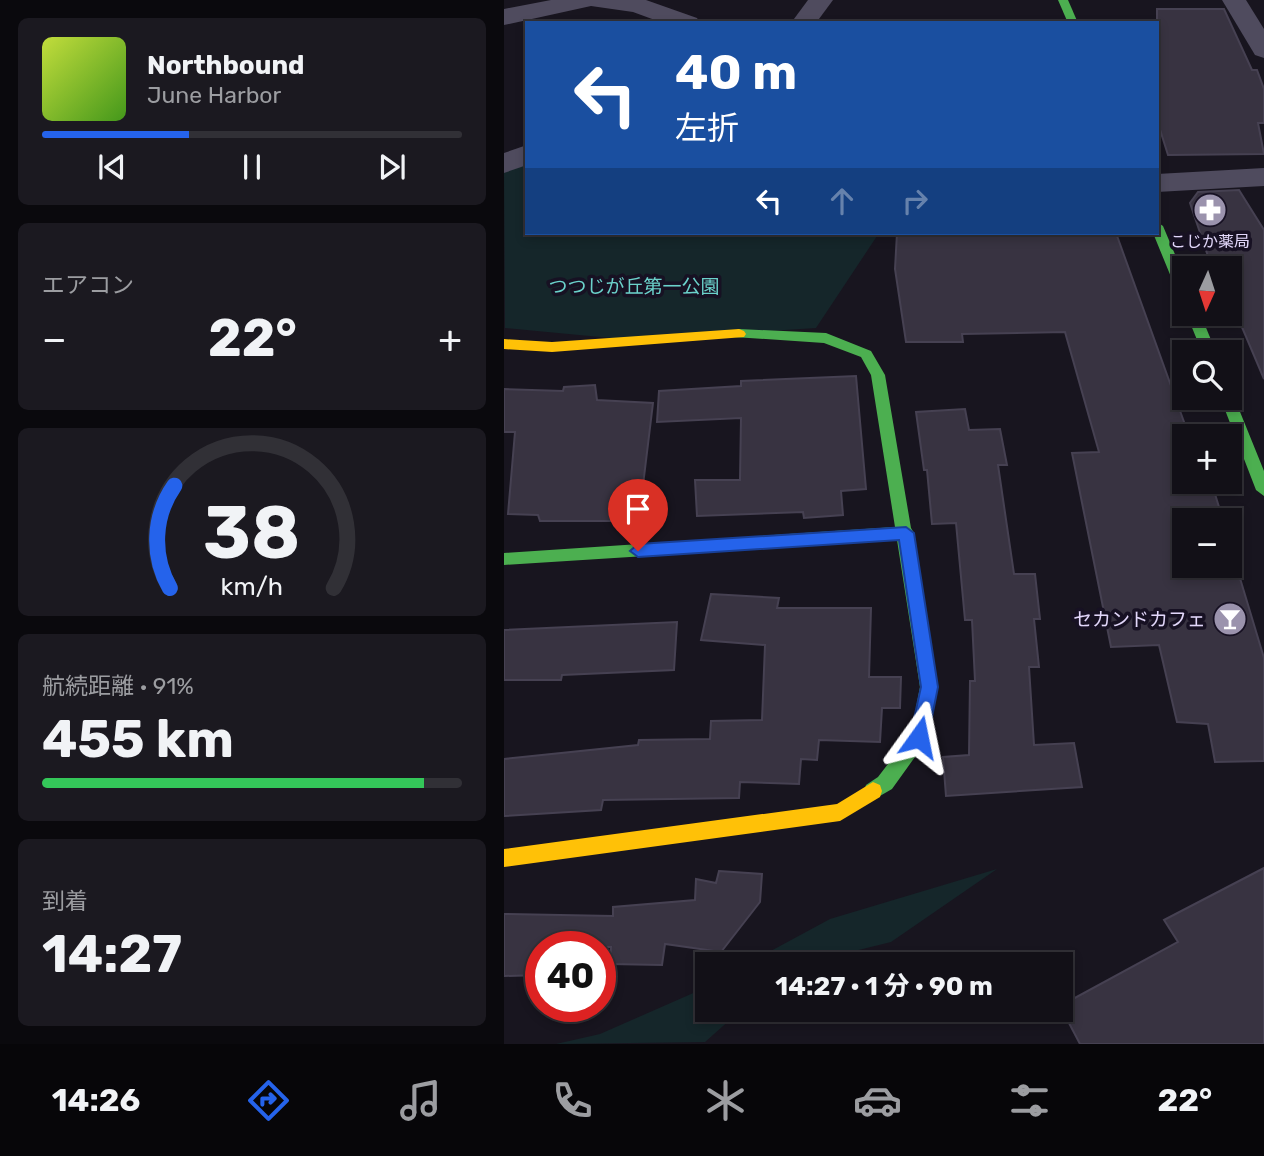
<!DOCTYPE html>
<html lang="ja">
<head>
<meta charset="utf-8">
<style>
	:root { --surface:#121017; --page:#1b1920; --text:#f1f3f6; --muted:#9c9da1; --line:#313036; --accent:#2563eb }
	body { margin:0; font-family:Rubik,"Noto Sans JP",sans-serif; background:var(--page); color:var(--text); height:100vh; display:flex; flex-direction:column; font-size:26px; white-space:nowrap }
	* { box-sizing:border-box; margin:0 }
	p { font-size:23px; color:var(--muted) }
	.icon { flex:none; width:38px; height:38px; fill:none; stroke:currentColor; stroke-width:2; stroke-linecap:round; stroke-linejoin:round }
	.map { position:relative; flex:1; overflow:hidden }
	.details { display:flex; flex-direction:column; gap:18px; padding:18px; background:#0a090d; width:504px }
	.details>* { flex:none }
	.hud { position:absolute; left:21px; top:21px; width:634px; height:214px; border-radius:0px; box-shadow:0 4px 10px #0003,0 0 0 2px var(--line); background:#1a4fa0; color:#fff; overflow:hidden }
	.needle { width:46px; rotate:183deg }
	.controls { position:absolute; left:668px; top:256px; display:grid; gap:14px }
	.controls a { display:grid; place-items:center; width:70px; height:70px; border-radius:0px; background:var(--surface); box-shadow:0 4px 10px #0003,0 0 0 2px var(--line); font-size:35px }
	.speed { position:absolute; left:21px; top:931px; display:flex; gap:14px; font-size:35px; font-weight:700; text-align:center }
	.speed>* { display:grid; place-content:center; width:91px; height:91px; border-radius:50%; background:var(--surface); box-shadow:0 4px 10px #0003,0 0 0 2px var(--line); line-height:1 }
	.speed .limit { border:10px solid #d22; background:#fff; color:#111 }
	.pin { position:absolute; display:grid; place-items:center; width:60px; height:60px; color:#fff; margin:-72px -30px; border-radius:50% 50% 50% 0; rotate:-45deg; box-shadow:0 0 7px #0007 }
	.pin .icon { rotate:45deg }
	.me { position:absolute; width:77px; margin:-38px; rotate:12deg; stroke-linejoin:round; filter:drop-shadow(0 0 5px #0008) }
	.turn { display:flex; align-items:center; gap:24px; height:147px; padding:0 35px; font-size:32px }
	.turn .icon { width:91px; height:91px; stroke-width:2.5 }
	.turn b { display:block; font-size:49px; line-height:60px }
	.lanes { display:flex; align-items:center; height:66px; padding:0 35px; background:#0003; justify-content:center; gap:35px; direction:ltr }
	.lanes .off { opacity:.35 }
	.big { font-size:52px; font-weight:700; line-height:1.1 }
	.details .tile { flex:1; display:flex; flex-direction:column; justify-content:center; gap:10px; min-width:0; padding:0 24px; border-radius:10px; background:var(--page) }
	.details .dial { align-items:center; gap:0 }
	.dial svg { height:182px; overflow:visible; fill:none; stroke:var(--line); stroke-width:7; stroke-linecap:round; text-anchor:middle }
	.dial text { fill:var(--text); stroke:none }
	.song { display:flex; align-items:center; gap:21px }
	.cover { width:84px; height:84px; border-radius:10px; background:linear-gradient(135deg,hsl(70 70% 55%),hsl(100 70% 35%)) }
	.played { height:7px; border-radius:4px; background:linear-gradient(90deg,var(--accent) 35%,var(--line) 35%) }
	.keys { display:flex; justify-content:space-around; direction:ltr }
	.heat { display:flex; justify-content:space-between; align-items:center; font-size:38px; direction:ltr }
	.charge { height:10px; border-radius:5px; background:linear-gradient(90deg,#34c759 91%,var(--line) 0) }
	.trip { position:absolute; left:191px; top:952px; width:378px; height:70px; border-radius:0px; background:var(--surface); box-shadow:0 4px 10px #0003,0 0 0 2px var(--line); font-weight:700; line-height:70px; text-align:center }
	.dock { display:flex; height:112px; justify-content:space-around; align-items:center; background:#070609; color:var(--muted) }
	.dock .icon { width:49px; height:49px }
	.dock .active { color:var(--accent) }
	.dock b { font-size:32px; color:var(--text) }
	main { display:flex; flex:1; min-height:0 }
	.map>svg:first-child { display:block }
	.green { fill:#15262a }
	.building { fill:#383341; stroke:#464152; stroke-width:2 }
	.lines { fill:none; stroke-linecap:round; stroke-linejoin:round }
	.street { fill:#4f4b5e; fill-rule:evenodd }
	.fast { fill:#4caf50; fill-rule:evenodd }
	.slow { fill:#ffc107; fill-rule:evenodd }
	.route { fill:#2563eb; stroke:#184099; stroke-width:2 }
	.labels { text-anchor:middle; stroke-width:7; stroke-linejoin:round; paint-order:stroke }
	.far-poi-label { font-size:16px; fill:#e2d7fa; stroke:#171123 }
	.park-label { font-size:19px; fill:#6bd2cb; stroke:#171123 }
	.poi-label { font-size:19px; fill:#e2d7fa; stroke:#171123; text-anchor:end }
</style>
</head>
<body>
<main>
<section class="details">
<div class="tile">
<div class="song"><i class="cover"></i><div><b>Northbound</b><p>June Harbor</p></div></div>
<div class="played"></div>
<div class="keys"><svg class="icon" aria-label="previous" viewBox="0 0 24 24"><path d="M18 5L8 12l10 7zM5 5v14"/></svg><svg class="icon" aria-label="pause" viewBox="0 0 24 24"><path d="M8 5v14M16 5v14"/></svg><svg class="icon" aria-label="next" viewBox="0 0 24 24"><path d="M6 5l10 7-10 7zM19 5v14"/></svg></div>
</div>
<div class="tile"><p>エアコン</p>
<div class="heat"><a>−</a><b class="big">22°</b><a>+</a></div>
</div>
<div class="tile dial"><svg viewBox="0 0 100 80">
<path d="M14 69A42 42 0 1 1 86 69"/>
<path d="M14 69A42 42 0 0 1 16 24" stroke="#2563eb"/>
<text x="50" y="56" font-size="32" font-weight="700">38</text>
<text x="50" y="72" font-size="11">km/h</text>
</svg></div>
<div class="tile"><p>航続距離 · 91%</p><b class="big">455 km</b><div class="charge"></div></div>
<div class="tile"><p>到着</p><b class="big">14:27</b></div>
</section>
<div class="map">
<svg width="760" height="1044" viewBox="0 0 760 1044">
	<rect width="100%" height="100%" fill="#18151f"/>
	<g class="green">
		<path d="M23,161v72h352l-63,95 -184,12 -127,-12 -1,-155z"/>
		<path d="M493,869l-106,73 -89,22h-55l83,-45z"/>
		<path d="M203,987v23h34l-36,32 -149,2 44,-10z"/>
	</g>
	<g class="building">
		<path d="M653,9h67l28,61h5l7,19v34h-6l6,31 -96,1 -11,-35z"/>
		<path d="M735,190l25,40v149l-34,-80v-31h-18l-22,-65 8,-11z"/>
		<path d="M393,233h219l72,200 9,-1 1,4h-13v45h26l12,39h-38v45h45v-20l34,113v103l-49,1 -7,-38 -31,-2 -18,-77 -48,2 -39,-194 27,-1 -34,-120 -103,2 1,8h-57l-11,-73z"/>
		<path d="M352,376l10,113 -25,2 2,24 -39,3 -1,-6 -106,4 -2,-36h45l1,-62 -84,4 2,-31 82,-5v-5z"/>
		<path d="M91,385l2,15 56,3 -14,115 -28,1v2h-71l-2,-6 -30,-1 7,-82h-11v-43l59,2 1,-4z"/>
		<path d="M461,409l4,21 31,-1 7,36h-9l16,109h21l5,45h-6l5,48h-10l5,78 40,-2 8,44 -136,9 -3,-39 26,-2 1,-74h5l-3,-61h-7l-9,-97 -24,1 -5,-54h-3l-8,-58z"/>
		<path d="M207,594l68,4 -2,10h94l-2,69h32l-1,31h-18l-2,34 -61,-2 -2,20 -16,-1 -2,25 -59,-2 -1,16 -136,2 -2,10 -97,6v-57l134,-14 1,-5 71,-1 1,-18 51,-1 3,-75 -64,-5z"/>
		<path d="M173,622l-3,48 -112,5 -1,5h-57v-50z"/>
		<path d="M760,868v176h-184l-20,-38 118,-64 -14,-22z"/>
		<path d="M215,871l43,3 -2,28 -39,50 -56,-8 -3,21 -52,-1 1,-17h-70v28l-37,1v-62l109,2v-9l82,-7 1,-21 20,4z"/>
	</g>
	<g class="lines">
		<g class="street">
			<path d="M47,0h95l51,18 3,5h-37l-30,-11 -42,-6 -87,19v-16z"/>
			<path d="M304,0h25l-17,23h-25z"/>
			<path d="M718,0h24l18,29v29l-9,-3z"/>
			<path d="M23,145v20l-23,8v-20z"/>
			<path d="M760,168v18l-107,6v-18z"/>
		</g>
		<g class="fast">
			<path d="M554,0h10l10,23h-10z"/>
			<path d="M653,222l6,4 22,52v20l-7,-4 -25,-61h4z"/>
			<path d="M682,313h14l16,39h-14z"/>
			<path d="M235,329l87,4 45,18 14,24 26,153 3,5 -2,3 26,151 -13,56 -33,46 -19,11 -7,-3 -2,-6 2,-6 12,-8 33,-43 9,-47 -23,-147 -393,25v-12l391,-26 -24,-152 -10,-18 -37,-14 -90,-6 -2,-3 2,-3z"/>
			<path d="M726,393l4,4 30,74v25l-8,-6 -36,-93h10z"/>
		</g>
		<g class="slow">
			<path d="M235,329l5,2 2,3 -2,3 -192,15 -48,-3v-10l48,3z"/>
			<path d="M369,782l7,3 2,6 -2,6 -40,24 -336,46v-18l333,-45z"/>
		</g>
	</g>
	<path class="route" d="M402,527l8,6 24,154 -10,50 -3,6 -6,3 -7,-3 -2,-6 11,-50 -22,-147 -261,17 -8,-6 8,-7z"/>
	<defs>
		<symbol id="pharmacy-disc" viewBox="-11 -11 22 22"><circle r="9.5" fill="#9b93ad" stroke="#171123"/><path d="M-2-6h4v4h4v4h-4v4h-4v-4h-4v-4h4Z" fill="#fff"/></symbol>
		<symbol id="bar-disc" viewBox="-11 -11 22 22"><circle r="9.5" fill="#9b93ad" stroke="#171123"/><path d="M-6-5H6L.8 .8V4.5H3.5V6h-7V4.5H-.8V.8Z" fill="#fff"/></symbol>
	</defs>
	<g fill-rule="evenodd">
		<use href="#pharmacy-disc" x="687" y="191" width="38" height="38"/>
		<use href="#bar-disc" x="707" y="600" width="38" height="38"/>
	</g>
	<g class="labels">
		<g class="far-poi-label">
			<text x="706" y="247">こじか薬局</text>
		</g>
		<g class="park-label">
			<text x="130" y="293">つつじが丘第一公園</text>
		</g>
		<g class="poi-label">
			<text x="702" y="626">セカンドカフェ</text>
		</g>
	</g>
</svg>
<div class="controls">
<a><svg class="needle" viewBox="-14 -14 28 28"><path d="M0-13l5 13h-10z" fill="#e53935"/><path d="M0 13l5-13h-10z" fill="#9c9da1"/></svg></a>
<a><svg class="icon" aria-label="search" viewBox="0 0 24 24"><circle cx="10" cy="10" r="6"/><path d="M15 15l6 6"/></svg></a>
<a>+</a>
<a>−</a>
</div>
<div class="speed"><div class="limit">40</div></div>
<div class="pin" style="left:134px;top:551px;background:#d93025"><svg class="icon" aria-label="arrive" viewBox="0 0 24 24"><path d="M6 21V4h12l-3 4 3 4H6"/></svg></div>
<svg class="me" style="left:415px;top:737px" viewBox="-20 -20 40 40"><path d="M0-17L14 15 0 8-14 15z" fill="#2563eb" stroke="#fff" stroke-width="4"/></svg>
<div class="trip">14:27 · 1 分 · 90 m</div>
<div class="hud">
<div class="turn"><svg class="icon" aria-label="left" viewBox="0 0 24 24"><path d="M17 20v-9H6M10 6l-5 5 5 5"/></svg><div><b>40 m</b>左折</div></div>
<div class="lanes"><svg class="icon" aria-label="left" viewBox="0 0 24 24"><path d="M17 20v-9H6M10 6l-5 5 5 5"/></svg><svg class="icon off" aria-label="ahead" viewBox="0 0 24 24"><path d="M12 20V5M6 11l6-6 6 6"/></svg><svg class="icon off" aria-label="right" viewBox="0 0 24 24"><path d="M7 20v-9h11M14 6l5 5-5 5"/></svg></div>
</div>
</div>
</main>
<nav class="dock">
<b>14:26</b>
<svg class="icon active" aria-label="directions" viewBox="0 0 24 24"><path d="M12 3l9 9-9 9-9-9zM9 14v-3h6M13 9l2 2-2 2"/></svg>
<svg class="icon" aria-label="music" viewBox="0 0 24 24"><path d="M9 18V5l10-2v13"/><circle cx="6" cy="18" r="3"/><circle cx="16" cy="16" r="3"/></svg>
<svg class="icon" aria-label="phone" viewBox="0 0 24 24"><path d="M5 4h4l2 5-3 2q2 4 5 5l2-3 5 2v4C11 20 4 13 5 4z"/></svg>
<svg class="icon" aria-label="climate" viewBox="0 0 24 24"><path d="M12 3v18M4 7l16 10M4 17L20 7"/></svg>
<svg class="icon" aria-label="car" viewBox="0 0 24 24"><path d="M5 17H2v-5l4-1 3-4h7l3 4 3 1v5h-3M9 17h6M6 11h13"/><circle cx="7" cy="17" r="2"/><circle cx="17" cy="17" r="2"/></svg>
<svg class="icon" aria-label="filters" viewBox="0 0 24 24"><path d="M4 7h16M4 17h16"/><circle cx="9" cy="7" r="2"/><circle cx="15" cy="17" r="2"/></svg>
<b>22°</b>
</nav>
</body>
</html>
